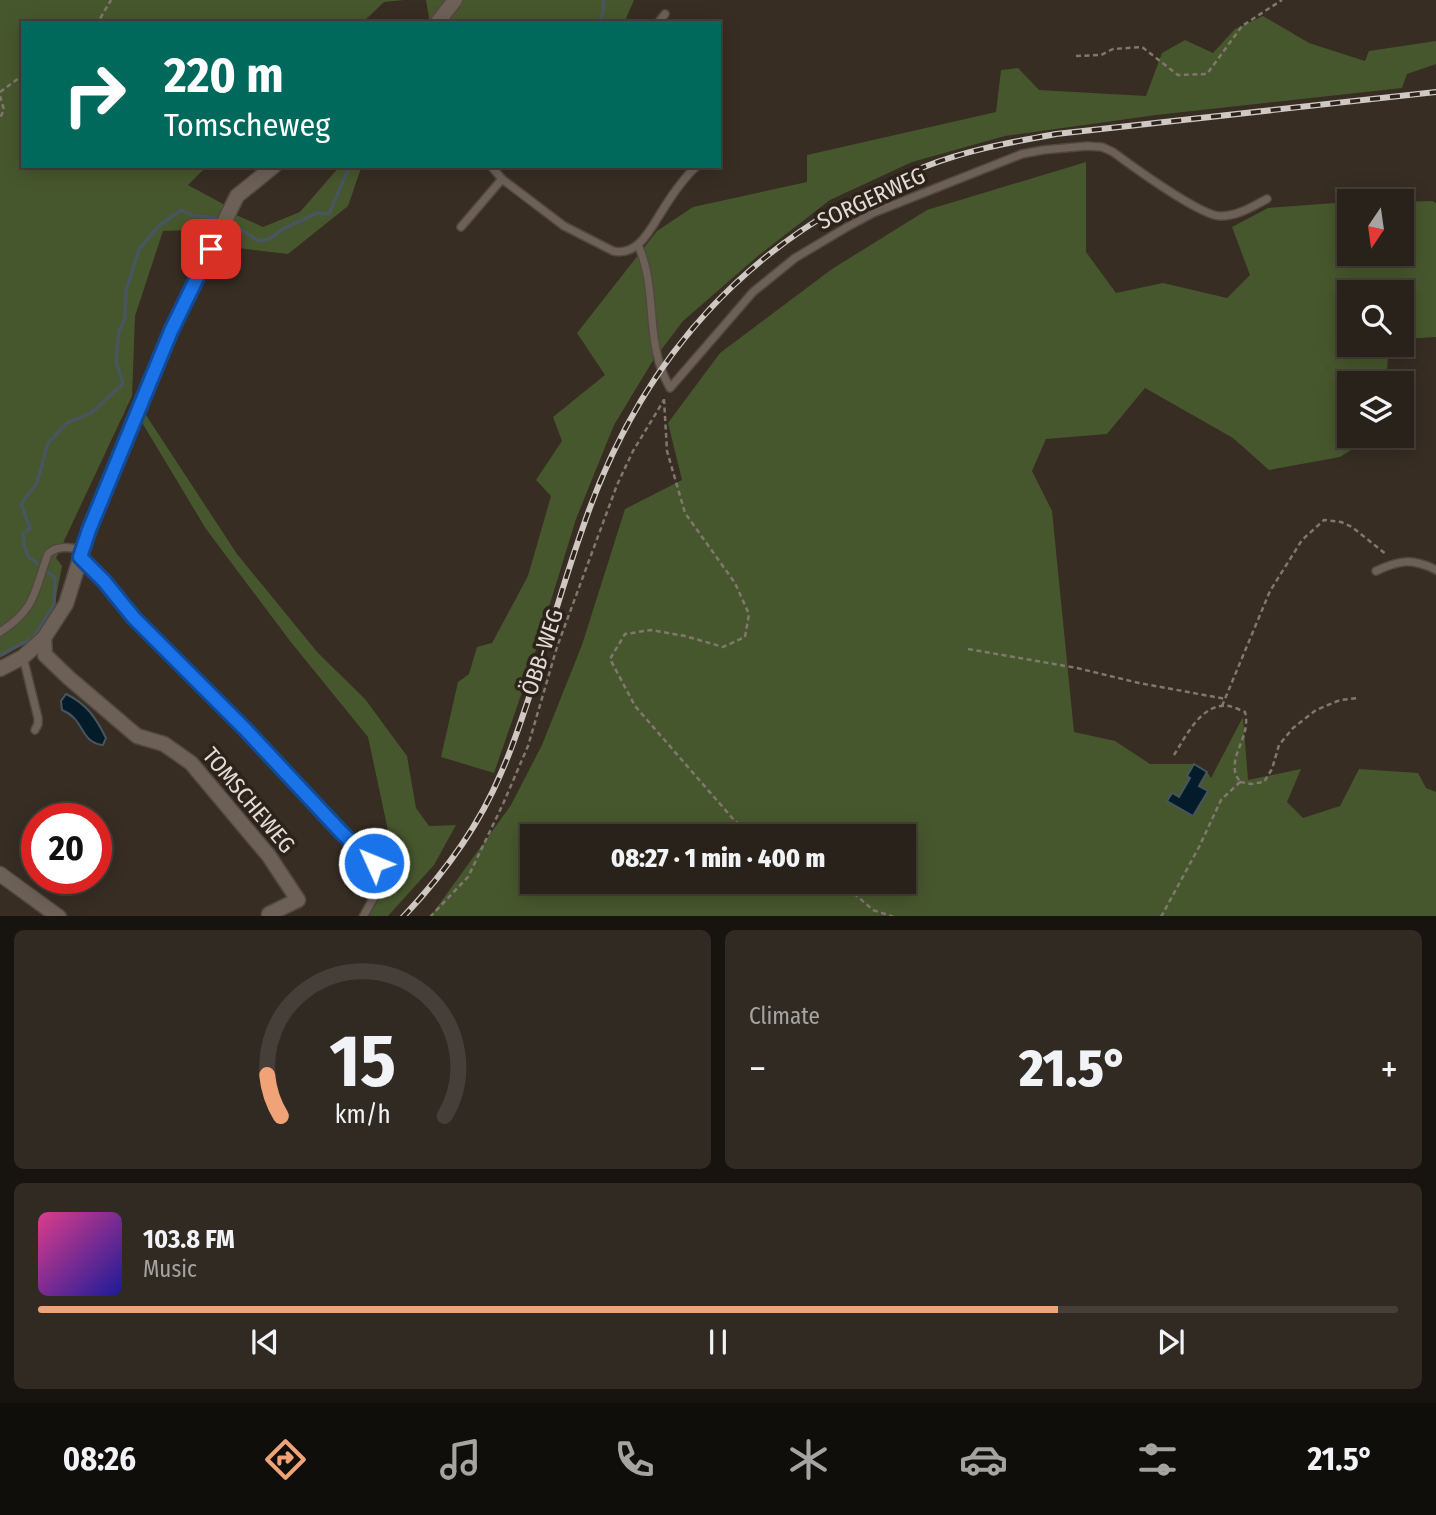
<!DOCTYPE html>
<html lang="en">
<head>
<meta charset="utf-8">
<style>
	:root { --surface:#29221a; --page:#312a23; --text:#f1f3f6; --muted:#a5a4a2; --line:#453f39; --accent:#efa377 }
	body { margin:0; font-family:"Fira Sans Condensed",sans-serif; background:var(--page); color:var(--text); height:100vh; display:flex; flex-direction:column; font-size:26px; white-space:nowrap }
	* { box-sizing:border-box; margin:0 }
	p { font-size:23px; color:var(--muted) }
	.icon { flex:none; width:38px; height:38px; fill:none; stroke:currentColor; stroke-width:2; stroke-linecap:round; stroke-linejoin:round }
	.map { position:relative; height:916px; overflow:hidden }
	.sheet { display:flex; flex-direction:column; gap:14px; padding:14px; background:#17130e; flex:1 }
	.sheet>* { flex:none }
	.banner { position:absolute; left:21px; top:21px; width:700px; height:147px; border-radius:0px; box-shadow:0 4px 18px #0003,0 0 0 2px var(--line); background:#00695c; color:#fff; overflow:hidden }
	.needle { width:46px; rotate:193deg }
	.controls { position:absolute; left:1337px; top:189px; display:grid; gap:14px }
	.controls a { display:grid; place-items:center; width:77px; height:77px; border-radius:0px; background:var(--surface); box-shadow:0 4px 18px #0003,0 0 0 2px var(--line); font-size:35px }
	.speed { position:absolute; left:21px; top:803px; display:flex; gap:14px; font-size:35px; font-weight:700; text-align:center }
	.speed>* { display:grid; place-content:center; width:91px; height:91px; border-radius:50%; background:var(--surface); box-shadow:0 4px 18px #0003,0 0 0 2px var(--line); line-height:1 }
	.speed .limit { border:10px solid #d22; background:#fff; color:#111 }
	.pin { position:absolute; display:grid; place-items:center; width:60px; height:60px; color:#fff; margin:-30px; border-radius:14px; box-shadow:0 4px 10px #0006 }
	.me { position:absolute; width:77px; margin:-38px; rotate:314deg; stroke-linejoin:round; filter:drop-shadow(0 0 5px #0008) }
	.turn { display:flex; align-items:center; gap:24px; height:147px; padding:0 28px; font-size:32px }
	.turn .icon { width:91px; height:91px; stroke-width:2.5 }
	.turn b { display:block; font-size:49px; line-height:60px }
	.big { font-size:52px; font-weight:800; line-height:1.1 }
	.sheet .card { flex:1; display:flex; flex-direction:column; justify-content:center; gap:10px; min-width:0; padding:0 24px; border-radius:10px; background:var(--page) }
	.sheet .dial { align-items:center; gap:0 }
	.dial svg { height:182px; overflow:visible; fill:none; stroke:var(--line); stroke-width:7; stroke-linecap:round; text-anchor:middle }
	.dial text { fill:var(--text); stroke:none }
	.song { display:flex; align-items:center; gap:21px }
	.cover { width:84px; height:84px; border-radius:10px; background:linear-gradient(135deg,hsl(330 70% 55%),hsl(240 70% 35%)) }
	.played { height:7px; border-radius:4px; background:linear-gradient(90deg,var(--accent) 75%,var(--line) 75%) }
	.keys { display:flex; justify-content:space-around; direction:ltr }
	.heat { display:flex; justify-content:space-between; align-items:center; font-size:38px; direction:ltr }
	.sheet .tiles { flex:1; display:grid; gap:14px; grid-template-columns:1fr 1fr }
	.card:last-child { grid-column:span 2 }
	.trip { position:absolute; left:520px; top:824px; width:396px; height:70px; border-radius:0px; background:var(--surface); box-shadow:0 4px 18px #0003,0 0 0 2px var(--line); font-weight:800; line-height:70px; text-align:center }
	.tab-bar { display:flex; height:112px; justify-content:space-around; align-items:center; background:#100e0a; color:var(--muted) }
	.tab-bar .icon { width:49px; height:49px }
	.tab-bar .current { color:var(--accent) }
	.tab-bar b { font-size:32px; color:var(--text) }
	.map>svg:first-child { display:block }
	.green { fill:#47572d; fill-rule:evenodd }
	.water { fill:#041b2a; stroke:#47555e; stroke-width:2 }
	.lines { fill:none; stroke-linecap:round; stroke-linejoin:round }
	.stream { stroke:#47555e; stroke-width:3.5 }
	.lane-casing { stroke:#514841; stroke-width:10 }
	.street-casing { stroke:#514841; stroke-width:17 }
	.path { stroke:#80776f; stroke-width:2.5; stroke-dasharray:5 3.5; stroke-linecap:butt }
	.lane { stroke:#6d6157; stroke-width:7 }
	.street { stroke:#6d6157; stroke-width:14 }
	.rail-casing { stroke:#cfc8c3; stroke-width:6 }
	.rail { stroke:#2d231a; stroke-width:3.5; stroke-dasharray:10; stroke-linecap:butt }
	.route-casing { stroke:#114b97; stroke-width:18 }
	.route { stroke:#1a73e8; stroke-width:12 }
	.labels { text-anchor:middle; stroke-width:7; stroke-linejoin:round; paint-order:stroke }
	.street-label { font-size:23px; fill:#e2dbd6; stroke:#2d231a }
</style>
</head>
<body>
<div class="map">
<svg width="1436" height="917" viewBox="0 0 1436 917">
	<rect width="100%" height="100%" fill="#372d23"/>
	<g class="green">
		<path d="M0,0h404l-20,2 -22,21h-339v143h184l-19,19 37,20 -13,24 -49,2 -28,85 -3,80 -76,162 6,8 -8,42 -16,28 -38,22z"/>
		<path d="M426,0h208l-10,23h-194z"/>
		<path d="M1263,16l46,27 56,18 4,-10 67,-10v23l-29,10 -5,14 -246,27 -151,21 -93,26 -82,38 -71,55 -76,66 -31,41 -38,63 -38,94 -47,153 -35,101 -53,-16 17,-75 11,-8 8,-27 15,-4 36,-67 23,-80 -15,-16 26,-39 -9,-24 52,-42 -28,-42 80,-102 36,-24 114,-25v-27l189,-43 5,-42 17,-2 21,22 107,6 16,-43 23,-13 28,13 22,-24z"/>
		<path d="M1086,162v90l30,41 47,-10 64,15 23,-23 -18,-48 36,-19 81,-6v52h53v-52l30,-1 4,2v134l-34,2v-47h-53v53h40l-3,38h-37v53h24l-33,21 -71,13 -36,-32 -88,-50 -38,46 -61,5 -14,32 20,40 22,221 41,9 35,23h44l13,8 4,6 32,-61 5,63 53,-11 -14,33 16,16 37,-12 19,-37 59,4 8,15 10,4v124l-1006,1 81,-112 31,-60 40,-100 43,-136 57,-29 -14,-57 52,-70 112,-84 95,-59zM532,836h371v46h-371z"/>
		<path d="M340,166h23l-3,5 -12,35 -60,48 -58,-7 -6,-12 10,-21 29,13 37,-15z"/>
		<path d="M142,409l95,145 81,99 47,46 42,57 9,52 13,18 27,-1 -22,40 -46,51h-19l19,-33 1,-48 -21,-98 -78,-96 -84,-112 -68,-113z"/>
	</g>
	<g class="water">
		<path d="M66,694c21,10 30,24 40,44l-3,7c-23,-2 -18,-26 -41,-35l-1,-9z"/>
		<path d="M1194,764l13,8 -8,14 9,5 -15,25 -26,-15 5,-8 7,4 11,-19 -3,-2z"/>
	</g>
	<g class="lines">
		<g class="stream">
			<path d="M599,23l4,-11 1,-12"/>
			<path d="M229,222l30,19 11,-2 11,-9 36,-17 12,1 18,-42 6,-6"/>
			<path d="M0,655l33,-17 21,-33 1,-27 -27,-22 -4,-10 -1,-12 7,-6 -9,-24 16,-21 11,-40 19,-20 24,-10 32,-29 -7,-23 3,-30 6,-12 1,-28 13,-42 20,-23 22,-16 13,6 29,2"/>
		</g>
		<defs>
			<g id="lane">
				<path d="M658,23l7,-9"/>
				<path d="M491,166l11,13 62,47 49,25c25,6 38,-23 49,-40 10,-16 21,-33 35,-45"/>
				<path d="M461,227l41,-48"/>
				<path d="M638,245c18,39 9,83 23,123 2,7 6,14 9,20l83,-96 42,-34 52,-31 26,-14 149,-59 21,-4 44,-4 15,1 11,5c19,14 89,65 108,64 17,0 32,-10 46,-17"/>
				<path d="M81,558l23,23 30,37 111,111 97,104 32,30 6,10 -7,26 -10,18"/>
				<path d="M1376,571c23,-11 37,-13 60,-1"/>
				<path d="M0,632c37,-24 34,-41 48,-78 9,-9 22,-7 34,-4"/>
				<path d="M23,657l15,61v6l-3,6"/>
			</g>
			<g id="street">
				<path d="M437,23l18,-23"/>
				<path d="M44,638l1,17 24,23 68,58 27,8 27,19 78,93 29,44 -29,14"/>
				<path d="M0,669l23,-12 21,-19 22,-34 23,-74 82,-199 66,-135 37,-30"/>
				<path d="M0,874l59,43"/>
			</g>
		</defs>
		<use href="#lane" class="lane-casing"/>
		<use href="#street" class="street-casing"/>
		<g class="path">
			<path d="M93,23l8,-6 10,-17"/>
			<path d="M1076,56l25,-1 12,-6 29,-2 36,28 29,-1 35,-48 40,-26"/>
			<path d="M0,92l23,-17"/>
			<path d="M0,96l4,14 -4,8"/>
			<path d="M664,399l3,52 18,62 50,70 14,31 -4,23 -22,10 -38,-11 -34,-6 -26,4 -15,25 25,47 99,114 18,16"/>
			<path d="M968,649l109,19 62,15 87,16"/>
			<path d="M1222,706l48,-115 32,-51 22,-20 17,2 11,5 35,28"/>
			<path d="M1174,755c12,-19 28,-53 55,-49 5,1 11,4 16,6 6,23 -13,39 -10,59 0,4 3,7 5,11"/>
			<path d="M1240,782l11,2 13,-2 8,-13 7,-24 14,-17 23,-18 24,-10 19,-2"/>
			<path d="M841,882l32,28 21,7"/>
			<path d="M430,917l38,-40 35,-73 25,-58 29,-99 60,-162 16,-34 31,-51"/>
			<path d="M1161,917l38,-70 22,-47 19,-18"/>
		</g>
		<use href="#lane" class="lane"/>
		<use href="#street" class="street"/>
		<defs>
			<path id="rail" d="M403,917c39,-41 76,-91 98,-144 14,-31 24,-64 35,-97 15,-49 29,-98 46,-146 58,-173 171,-297 342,-363 43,-17 88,-25 132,-33l380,-42"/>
		</defs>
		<use href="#rail" class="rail-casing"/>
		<use href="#rail" class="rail"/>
	</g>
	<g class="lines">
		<defs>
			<path id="route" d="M211,249l-40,82 -82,199 -9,27 24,24 30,37 111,111 97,104 32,30"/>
		</defs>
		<use href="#route" class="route-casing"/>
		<use href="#route" class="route"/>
	</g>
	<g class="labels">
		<g class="street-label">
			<text transform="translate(871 198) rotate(-25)" y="8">SORGERWEG</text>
			<text transform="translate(542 652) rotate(-72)" y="8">ÖBB-WEG</text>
			<text transform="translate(249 800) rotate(50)" y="8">TOMSCHEWEG</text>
		</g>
	</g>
</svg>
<div class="controls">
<a><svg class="needle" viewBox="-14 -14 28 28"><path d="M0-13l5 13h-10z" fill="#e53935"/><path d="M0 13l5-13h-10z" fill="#a5a4a2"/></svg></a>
<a><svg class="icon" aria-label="search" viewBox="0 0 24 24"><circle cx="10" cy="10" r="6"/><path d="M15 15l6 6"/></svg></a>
<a><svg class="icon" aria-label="layers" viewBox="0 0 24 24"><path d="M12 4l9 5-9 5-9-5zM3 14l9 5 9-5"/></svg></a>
</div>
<div class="speed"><div class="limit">20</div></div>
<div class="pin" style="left:211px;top:249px;background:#d93025"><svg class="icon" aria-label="arrive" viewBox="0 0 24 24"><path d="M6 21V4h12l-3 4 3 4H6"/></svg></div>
<svg class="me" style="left:374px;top:863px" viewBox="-20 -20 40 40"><circle r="17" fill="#1a73e8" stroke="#fff" stroke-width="3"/><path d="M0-11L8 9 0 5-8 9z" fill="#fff"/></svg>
<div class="trip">08:27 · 1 min · 400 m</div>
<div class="banner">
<div class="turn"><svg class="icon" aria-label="right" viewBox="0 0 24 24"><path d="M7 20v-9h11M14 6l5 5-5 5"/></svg><div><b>220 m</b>Tomscheweg</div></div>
</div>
</div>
<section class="sheet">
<div class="tiles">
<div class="card dial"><svg viewBox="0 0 100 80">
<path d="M14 69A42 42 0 1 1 86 69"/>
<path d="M14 69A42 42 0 0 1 8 51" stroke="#efa377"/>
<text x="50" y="56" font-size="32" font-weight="700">15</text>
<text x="50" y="72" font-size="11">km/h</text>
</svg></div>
<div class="card"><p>Climate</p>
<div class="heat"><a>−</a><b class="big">21.5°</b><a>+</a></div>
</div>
<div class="card">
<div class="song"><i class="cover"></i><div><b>103.8 FM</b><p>Music</p></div></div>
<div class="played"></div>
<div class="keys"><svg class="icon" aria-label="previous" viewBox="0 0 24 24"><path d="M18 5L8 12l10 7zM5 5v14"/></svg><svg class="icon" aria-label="pause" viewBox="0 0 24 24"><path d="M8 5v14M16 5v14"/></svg><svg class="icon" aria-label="next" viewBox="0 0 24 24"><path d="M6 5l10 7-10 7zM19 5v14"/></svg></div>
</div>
</div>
</section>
<nav class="tab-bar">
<b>08:26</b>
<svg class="icon current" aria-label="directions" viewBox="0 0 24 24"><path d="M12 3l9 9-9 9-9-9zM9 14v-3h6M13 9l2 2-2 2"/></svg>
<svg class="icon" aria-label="music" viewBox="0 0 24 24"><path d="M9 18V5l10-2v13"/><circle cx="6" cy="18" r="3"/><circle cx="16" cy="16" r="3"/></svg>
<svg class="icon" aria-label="phone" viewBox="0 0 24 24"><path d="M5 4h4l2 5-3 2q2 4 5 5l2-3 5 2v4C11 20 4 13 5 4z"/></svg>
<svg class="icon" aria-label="climate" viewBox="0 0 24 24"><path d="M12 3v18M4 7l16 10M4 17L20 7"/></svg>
<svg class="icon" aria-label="car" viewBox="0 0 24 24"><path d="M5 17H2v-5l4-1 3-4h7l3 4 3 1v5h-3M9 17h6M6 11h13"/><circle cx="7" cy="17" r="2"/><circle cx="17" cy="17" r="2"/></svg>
<svg class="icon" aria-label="filters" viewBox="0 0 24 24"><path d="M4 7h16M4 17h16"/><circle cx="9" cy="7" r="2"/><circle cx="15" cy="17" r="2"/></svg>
<b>21.5°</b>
</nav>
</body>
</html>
